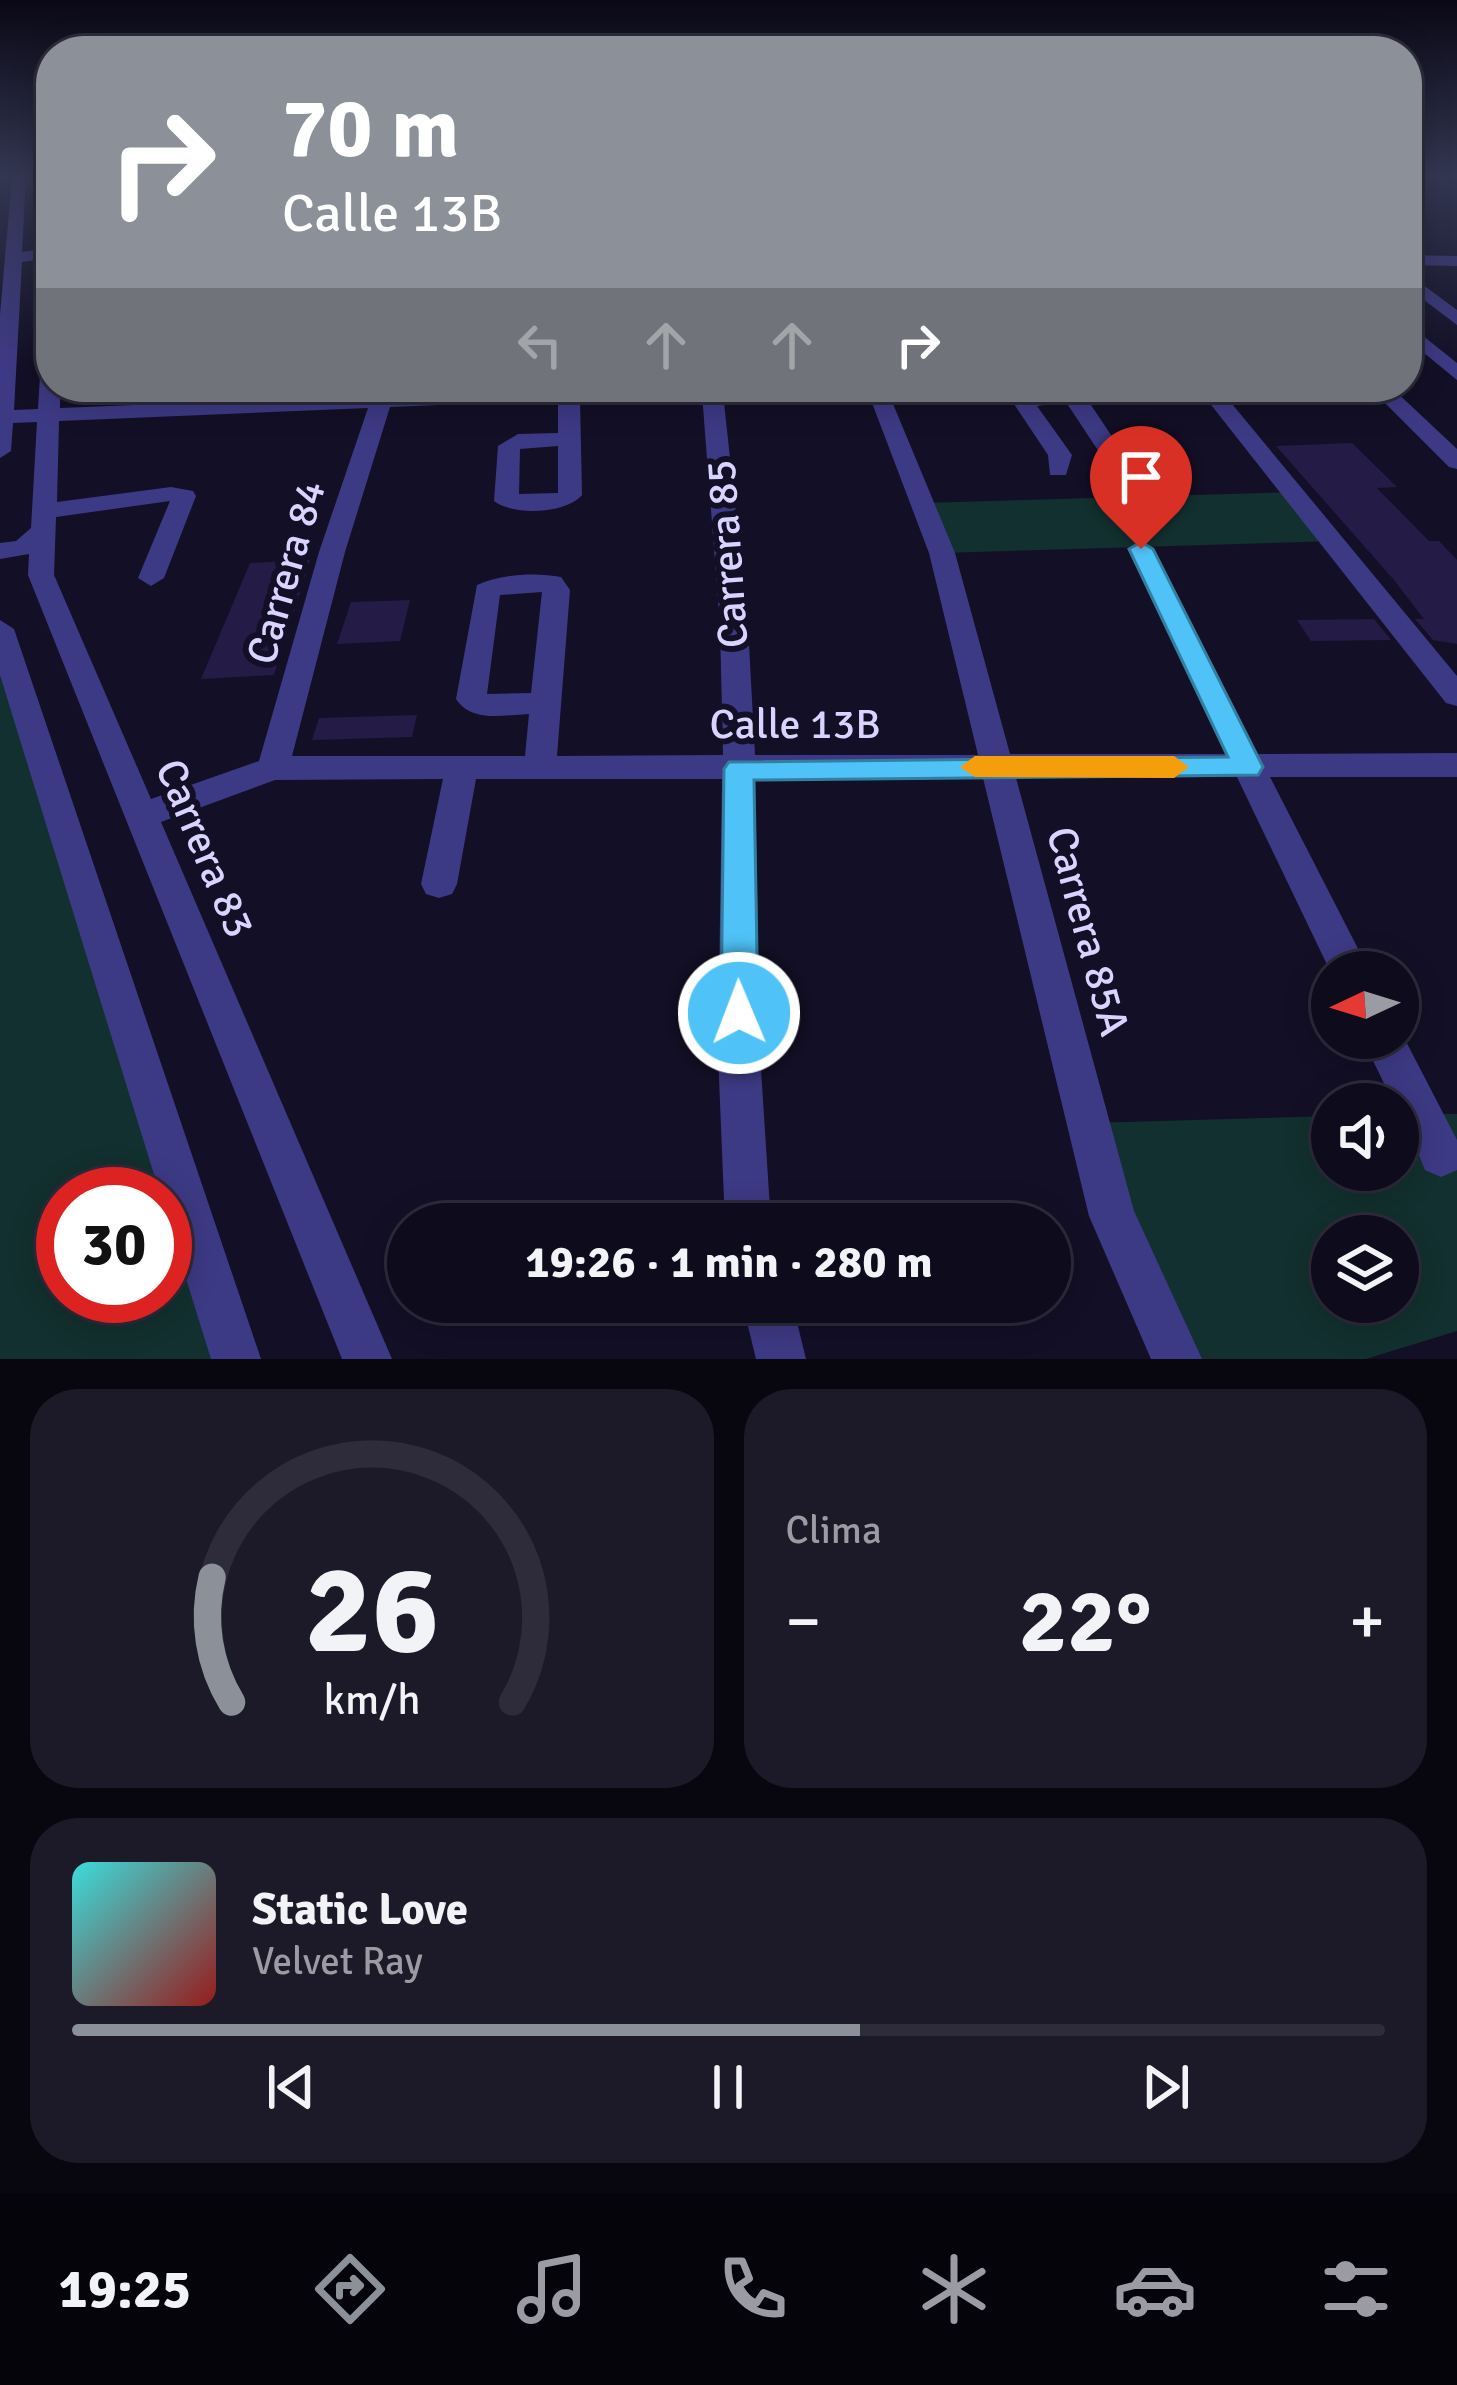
<!DOCTYPE html>
<html lang="es">
<head>
<meta charset="utf-8">
<style>
	:root { --surface:#0e0b1c; --page:#1c1929; --text:#f1f3f6; --muted:#9b9ba3; --line:#2e2b3b; --accent:#8c9099 }
	body { margin:0; font-family:Signika,sans-serif; background:var(--page); color:var(--text); height:100vh; display:flex; flex-direction:column; font-size:45px; white-space:nowrap }
	* { box-sizing:border-box; margin:0 }
	p { font-size:39px; color:var(--muted) }
	.icon { flex:none; width:66px; height:66px; fill:none; stroke:currentColor; stroke-width:2; stroke-linecap:round; stroke-linejoin:round }
	.map { position:relative; height:1359px; overflow:hidden }
	.panel { display:flex; flex-direction:column; gap:30px; padding:30px; background:#08060f; flex:1 }
	.panel>* { flex:none }
	.hud { position:absolute; left:36px; top:36px; width:1386px; height:366px; border-radius:48px; box-shadow:0 6px 30px #0003,0 0 0 3px var(--line); background:#8c9099; color:#fff; overflow:hidden }
	.needle { width:78px; rotate:266deg }
	.fabs { position:absolute; left:1311px; top:951px; display:grid; gap:24px }
	.fabs a { display:grid; place-items:center; width:108px; height:108px; border-radius:50%; background:var(--surface); box-shadow:0 6px 30px #0003,0 0 0 3px var(--line); font-size:60px }
	.speed { position:absolute; left:36px; top:1167px; display:flex; gap:24px; font-size:60px; font-weight:700; text-align:center }
	.speed>* { display:grid; place-content:center; width:156px; height:156px; border-radius:50%; background:var(--surface); box-shadow:0 6px 30px #0003,0 0 0 3px var(--line); line-height:1 }
	.speed .limit { border:18px solid #d22; background:#fff; color:#111 }
	.pin { position:absolute; display:grid; place-items:center; width:102px; height:102px; color:#fff; margin:-123px -51px; border-radius:50% 50% 50% 0; rotate:-45deg; box-shadow:0 0 12px #0007 }
	.pin .icon { rotate:45deg }
	.me { position:absolute; width:132px; margin:-66px; rotate:359deg; stroke-linejoin:round; filter:drop-shadow(0 0 9px #0008) }
	.turn { display:flex; align-items:center; gap:42px; height:252px; padding:0 48px; font-size:54px }
	.turn .icon { width:156px; height:156px; stroke-width:2.5 }
	.turn b { display:block; font-size:84px; line-height:102px }
	.lanes { display:flex; align-items:center; height:114px; padding:0 48px; background:#0003; justify-content:center; gap:60px; direction:ltr }
	.lanes .off { opacity:.35 }
	.big { font-size:90px; font-weight:700; line-height:1.1 }
	.panel .widget { flex:1; display:flex; flex-direction:column; justify-content:center; gap:18px; min-width:0; padding:0 42px; border-radius:48px; background:var(--page) }
	.panel .dial { align-items:center; gap:0 }
	.dial svg { height:312px; overflow:visible; fill:none; stroke:var(--line); stroke-width:7; stroke-linecap:round; text-anchor:middle }
	.dial text { fill:var(--text); stroke:none }
	.song { display:flex; align-items:center; gap:36px }
	.cover { width:144px; height:144px; border-radius:18px; background:linear-gradient(135deg,hsl(180 70% 55%),hsl(0 70% 35%)) }
	.played { height:12px; border-radius:6px; background:linear-gradient(90deg,var(--accent) 60%,var(--line) 60%) }
	.keys { display:flex; justify-content:space-around; direction:ltr }
	.heat { display:flex; justify-content:space-between; align-items:center; font-size:66px; direction:ltr }
	.panel .tiles { flex:1; display:grid; gap:30px; grid-template-columns:1fr 1fr }
	.widget:last-child { grid-column:span 2 }
	.trip { position:absolute; left:387px; top:1203px; width:684px; height:120px; border-radius:60px; background:var(--surface); box-shadow:0 6px 30px #0003,0 0 0 3px var(--line); font-weight:700; line-height:120px; text-align:center }
	.dock { display:flex; height:192px; justify-content:space-around; align-items:center; background:#06040b; color:var(--muted) }
	.dock .icon { width:84px; height:84px }
	.dock .current { color:var(--accent) }
	.dock b { font-size:54px; color:var(--text) }
	.map>svg:first-child { display:block }
	.green { fill:#12302f; fill-rule:evenodd }
	.building { fill:#241b47 }
	.lines { fill:none; stroke-linecap:round; stroke-linejoin:round }
	.minor { fill:#3d3a85; fill-rule:evenodd }
	.route { fill:#4fc3f7; stroke:#337fa1; stroke-width:3 }
	.slow { fill:#f59e0b }
	.labels { text-anchor:middle; stroke-width:12; stroke-linejoin:round; paint-order:stroke }
	.street-label { font-size:42px; fill:#d9d4ff; stroke:#130f26 }
</style>
</head>
<body>
<div class="map">
<svg width="1457" height="1359" viewBox="0 0 1457 1359">
	<rect width="100%" height="100%" fill="#130f26"/>
	<g class="green">
		<path d="M1295,492l40,49 -393,12 -20,-50z"/>
		<path d="M0,629l236,730h-236zM63,1194h102v102h-102z"/>
		<path d="M1398,1114h59v217l-91,28h-189l-87,-236 242,-7v54h66zM1332,1236h66v66h-66z"/>
	</g>
	<g class="building">
		<path d="M1352,443l45,44 -20,1 52,53h10l18,19v84l-24,-4 -18,-21h9l-30,-39 -118,-134z"/>
		<path d="M310,560l-36,115 -73,4 49,-116z"/>
		<path d="M410,600l-10,41 -63,3 14,-42z"/>
		<path d="M1374,619l17,21 -80,1 -14,-21z"/>
		<path d="M417,715l-5,22 -100,3 7,-22z"/>
	</g>
	<g class="lines">
		<g class="minor">
			<path d="M12,177h14l-4,75 29,-4v10l-29,4 -8,148 24,-1 3,-50 10,-6v34h9v21l508,-21h168l-13,6 25,233 7,129h223l-49,-202 -63,-166h20l69,166 55,201h216l-98,-205 13,-8 13,8 104,205 199,-1v24h-187l100,195 -38,3 -95,-198 -221,1 118,433 68,148h-51l-62,-143 -106,-438h-228l5,276 11,170h-46l-7,-170 4,-275h-246l-19,105 -5,10 -13,4 -13,-4 -5,-10 22,-105 -168,1 -114,42 231,537h-50l-314,-784 1,-21 -29,5v-16l16,-2 15,-13 6,-106 -24,1 -2,28 -11,7v-143zM702,394l18,232 3,129 -166,1 13,-166 -9,-13c-25,-5 -61,-3 -84,8l-21,114c16,24 47,16 73,15l-4,42h-233l53,-204 45,-145 168,-7v33l-40,1 -20,12 -4,55c19,15 72,13 88,-6l-2,-96zM368,408l-49,144 -60,209 -108,38 -97,-224 2,-58 114,-16 -32,77 13,8 13,-8 32,-82 -3,-5 -22,-4 -114,15 2,-81zM558,446v47l-39,1 1,-45zM542,592l-11,101 -44,1 13,-99z"/>
			<path d="M1407,255l50,1v10l-50,-1z"/>
			<path d="M1407,273l50,37v15l-50,-38z"/>
			<path d="M1407,323l50,40v17l-50,-41z"/>
			<path d="M1056,387l25,3 44,66 -4,5h-16l-39,-59 -29,4 35,49 -6,20h-16l-2,-20 -36,-54 11,-6 35,-5z"/>
			<path d="M1197,387h21l239,289v30l-11,-3z"/>
			<path d="M1369,387h22l66,62v20l-8,-2z"/>
			<path d="M0,620l14,9 247,730h-50l-46,-148v-17h-5l-160,-519z"/>
			<path d="M1398,1026l59,114v30l-16,7 -16,-7 -27,-66h-4l-32,-66h36z"/>
			<path d="M742,1302h50l14,57h-50z"/>
		</g>
	</g>
	<linearGradient id="sky" x2="0" y2="1"><stop stop-color="#0a0815"/><stop offset="0.48" stop-color="#333752"/><stop offset="1" stop-color="#333752" stop-opacity="0"/></linearGradient>
	<rect width="1457" height="367" fill="url(#sky)"/>
	<path class="route" d="M1141,542l12,7 110,218 -5,8 -504,5 4,233 -6,11 -13,5 -13,-5 -5,-11 3,-244 5,-7 499,-5 -99,-208z"/>
	<path class="slow" d="M975,756h199l15,11 -15,11 -199,-1 -15,-10z"/>
	<g class="labels">
		<g class="street-label">
			<text transform="translate(726 554) rotate(-94)" y="15">Carrera 85</text>
			<text transform="translate(285 572) rotate(-74)" y="15">Carrera 84</text>
			<text x="795" y="738">Calle 13B</text>
			<text transform="translate(206 848) rotate(67)" y="15">Carrera 83</text>
			<text transform="translate(1089 931) rotate(75)" y="15">Carrera 85A</text>
		</g>
	</g>
</svg>
<div class="fabs">
<a><svg class="needle" viewBox="-14 -14 28 28"><path d="M0-13l5 13h-10z" fill="#e53935"/><path d="M0 13l5-13h-10z" fill="#9b9ba3"/></svg></a>
<a><svg class="icon" aria-label="sound" viewBox="0 0 24 24"><path d="M4 9h4l5-4v14l-5-4H4zM17 9q2 3 0 6"/></svg></a>
<a><svg class="icon" aria-label="layers" viewBox="0 0 24 24"><path d="M12 4l9 5-9 5-9-5zM3 14l9 5 9-5"/></svg></a>
</div>
<div class="speed"><div class="limit">30</div></div>
<div class="pin" style="left:1141px;top:549px;background:#d93025"><svg class="icon" aria-label="arrive" viewBox="0 0 24 24"><path d="M6 21V4h12l-3 4 3 4H6"/></svg></div>
<svg class="me" style="left:739px;top:1013px" viewBox="-20 -20 40 40"><circle r="17" fill="#4fc3f7" stroke="#fff" stroke-width="3"/><path d="M0-11L8 9 0 5-8 9z" fill="#fff"/></svg>
<div class="trip">19:26 · 1 min · 280 m</div>
<div class="hud">
<div class="turn"><svg class="icon" aria-label="right" viewBox="0 0 24 24"><path d="M7 20v-9h11M14 6l5 5-5 5"/></svg><div><b>70 m</b>Calle 13B</div></div>
<div class="lanes"><svg class="icon off" aria-label="left" viewBox="0 0 24 24"><path d="M17 20v-9H6M10 6l-5 5 5 5"/></svg><svg class="icon off" aria-label="ahead" viewBox="0 0 24 24"><path d="M12 20V5M6 11l6-6 6 6"/></svg><svg class="icon off" aria-label="ahead" viewBox="0 0 24 24"><path d="M12 20V5M6 11l6-6 6 6"/></svg><svg class="icon" aria-label="right" viewBox="0 0 24 24"><path d="M7 20v-9h11M14 6l5 5-5 5"/></svg></div>
</div>
</div>
<section class="panel">
<div class="tiles">
<div class="widget dial"><svg viewBox="0 0 100 80">
<path d="M14 69A42 42 0 1 1 86 69"/>
<path d="M14 69A42 42 0 0 1 9 37" stroke="#8c9099"/>
<text x="50" y="56" font-size="32" font-weight="700">26</text>
<text x="50" y="72" font-size="11">km/h</text>
</svg></div>
<div class="widget"><p>Clima</p>
<div class="heat"><a>−</a><b class="big">22°</b><a>+</a></div>
</div>
<div class="widget">
<div class="song"><i class="cover"></i><div><b>Static Love</b><p>Velvet Ray</p></div></div>
<div class="played"></div>
<div class="keys"><svg class="icon" aria-label="previous" viewBox="0 0 24 24"><path d="M18 5L8 12l10 7zM5 5v14"/></svg><svg class="icon" aria-label="pause" viewBox="0 0 24 24"><path d="M8 5v14M16 5v14"/></svg><svg class="icon" aria-label="next" viewBox="0 0 24 24"><path d="M6 5l10 7-10 7zM19 5v14"/></svg></div>
</div>
</div>
</section>
<nav class="dock">
<b>19:25</b>
<svg class="icon current" aria-label="directions" viewBox="0 0 24 24"><path d="M12 3l9 9-9 9-9-9zM9 14v-3h6M13 9l2 2-2 2"/></svg>
<svg class="icon" aria-label="music" viewBox="0 0 24 24"><path d="M9 18V5l10-2v13"/><circle cx="6" cy="18" r="3"/><circle cx="16" cy="16" r="3"/></svg>
<svg class="icon" aria-label="phone" viewBox="0 0 24 24"><path d="M5 4h4l2 5-3 2q2 4 5 5l2-3 5 2v4C11 20 4 13 5 4z"/></svg>
<svg class="icon" aria-label="climate" viewBox="0 0 24 24"><path d="M12 3v18M4 7l16 10M4 17L20 7"/></svg>
<svg class="icon" aria-label="car" viewBox="0 0 24 24"><path d="M5 17H2v-5l4-1 3-4h7l3 4 3 1v5h-3M9 17h6M6 11h13"/><circle cx="7" cy="17" r="2"/><circle cx="17" cy="17" r="2"/></svg>
<svg class="icon" aria-label="filters" viewBox="0 0 24 24"><path d="M4 7h16M4 17h16"/><circle cx="9" cy="7" r="2"/><circle cx="15" cy="17" r="2"/></svg>
</nav>
</body>
</html>
